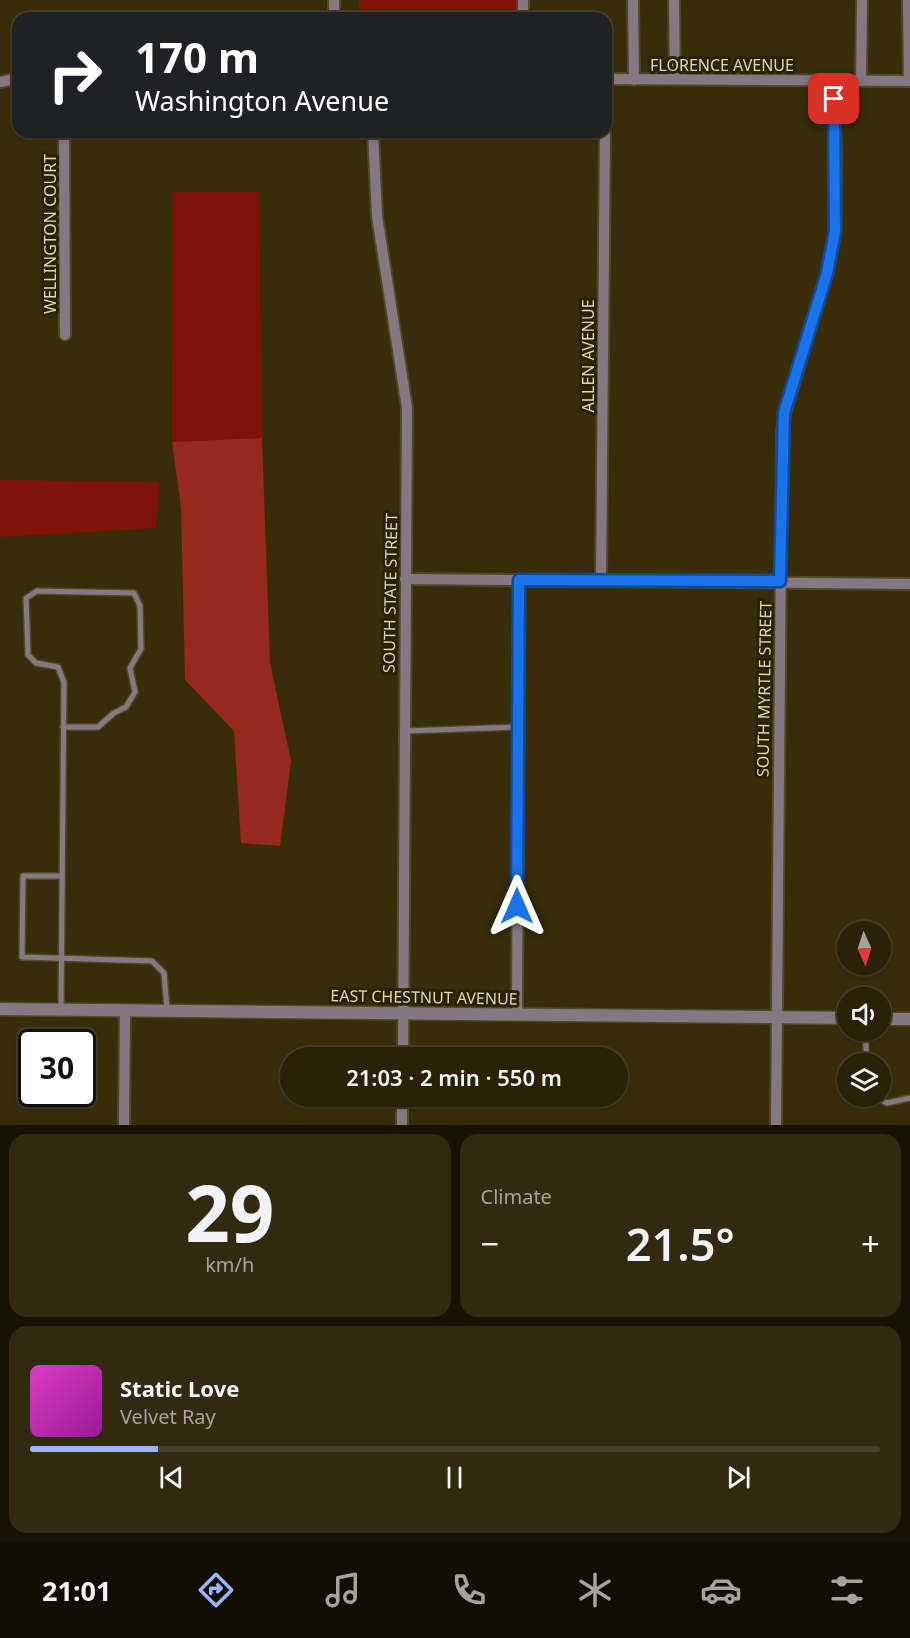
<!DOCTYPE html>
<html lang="en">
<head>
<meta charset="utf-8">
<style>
	:root { --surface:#2a2107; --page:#322911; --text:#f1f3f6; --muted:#a5a39b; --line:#463e28; --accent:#9db4fd }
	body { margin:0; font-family:"Noto Sans",sans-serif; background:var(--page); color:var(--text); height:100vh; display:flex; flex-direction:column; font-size:22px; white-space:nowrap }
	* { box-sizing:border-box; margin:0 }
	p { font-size:20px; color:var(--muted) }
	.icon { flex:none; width:33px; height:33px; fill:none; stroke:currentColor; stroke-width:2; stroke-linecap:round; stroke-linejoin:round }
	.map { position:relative; height:1125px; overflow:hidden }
	.sheet { display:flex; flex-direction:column; gap:9px; padding:9px; background:#171204; flex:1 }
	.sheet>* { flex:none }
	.hud { position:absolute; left:12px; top:12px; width:600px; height:126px; border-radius:18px; box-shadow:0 2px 4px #0004,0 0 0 2px var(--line); background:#202124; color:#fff; overflow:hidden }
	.needle { width:39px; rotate:177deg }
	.fabs { position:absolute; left:837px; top:921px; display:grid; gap:12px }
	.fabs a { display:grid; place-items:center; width:54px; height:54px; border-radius:50%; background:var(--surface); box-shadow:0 2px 4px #0004,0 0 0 2px var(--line); font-size:30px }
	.speed { position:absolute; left:18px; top:1029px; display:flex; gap:12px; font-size:30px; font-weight:700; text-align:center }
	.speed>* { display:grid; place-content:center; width:78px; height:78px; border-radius:50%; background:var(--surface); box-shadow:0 2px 4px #0004,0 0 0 2px var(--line); line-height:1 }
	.speed .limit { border:3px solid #111; border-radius:9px; background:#fff; color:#111 }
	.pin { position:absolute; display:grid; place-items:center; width:51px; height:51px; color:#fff; margin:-26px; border-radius:12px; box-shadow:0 3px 9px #0006 }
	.me { position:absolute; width:66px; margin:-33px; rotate:0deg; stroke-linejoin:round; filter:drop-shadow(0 0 4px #0008) }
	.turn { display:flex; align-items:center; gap:21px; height:126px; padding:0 24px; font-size:27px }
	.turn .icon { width:78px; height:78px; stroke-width:2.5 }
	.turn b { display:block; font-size:42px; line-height:51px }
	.big { font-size:45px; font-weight:600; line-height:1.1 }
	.sheet .card { flex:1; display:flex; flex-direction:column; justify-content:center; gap:9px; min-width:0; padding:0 21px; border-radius:18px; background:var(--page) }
	.sheet .dial { align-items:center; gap:0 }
	.dial b { font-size:78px; line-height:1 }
	.song { display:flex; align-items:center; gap:18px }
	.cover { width:72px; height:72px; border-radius:9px; background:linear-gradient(135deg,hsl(310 70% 55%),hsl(300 70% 35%)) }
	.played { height:6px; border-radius:3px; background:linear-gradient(90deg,var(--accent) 15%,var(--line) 15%) }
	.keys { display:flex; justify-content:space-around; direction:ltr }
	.heat { display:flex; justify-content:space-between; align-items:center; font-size:33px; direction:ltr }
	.sheet .tiles { flex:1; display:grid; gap:9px; grid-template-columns:1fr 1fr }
	.card:last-child { grid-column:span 2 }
	.trip { position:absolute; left:280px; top:1047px; width:348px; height:60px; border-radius:30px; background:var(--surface); box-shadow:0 2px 4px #0004,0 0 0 2px var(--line); font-weight:600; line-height:60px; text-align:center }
	.menu { display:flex; height:96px; justify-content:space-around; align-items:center; background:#110d03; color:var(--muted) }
	.menu .icon { width:42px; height:42px }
	.menu .current { color:var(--accent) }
	.menu b { font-size:27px; color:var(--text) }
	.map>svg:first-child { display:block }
	.green { fill:#811306 }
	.forest { fill:#96291b }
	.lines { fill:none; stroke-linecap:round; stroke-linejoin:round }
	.service-casing { stroke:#524727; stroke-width:8 }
	.minor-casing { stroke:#524727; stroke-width:14 }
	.tertiary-casing { stroke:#524727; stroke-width:15 }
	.service { stroke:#857883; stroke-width:5 }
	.minor { stroke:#857883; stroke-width:10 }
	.tertiary { stroke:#857883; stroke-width:12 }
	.route-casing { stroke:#114b97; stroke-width:15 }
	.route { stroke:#1a73e8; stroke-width:10 }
	.labels { text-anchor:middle; stroke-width:6; stroke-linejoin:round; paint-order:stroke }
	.street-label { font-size:16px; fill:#ddd6c3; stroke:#2d2200 }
</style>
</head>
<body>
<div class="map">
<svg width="910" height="1125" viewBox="0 0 910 1125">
	<rect width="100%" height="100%" fill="#382c09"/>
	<g class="green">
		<rect x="359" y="0" width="157" height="18"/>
		<path d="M173,192h86l3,246 -90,4z"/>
		<path d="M0,480l159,2 -3,46 -156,9z"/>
	</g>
	<path class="forest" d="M262,438l8,224 21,99 -11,85 -39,-3 -7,-112 -49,-51 -4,-172 -9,-66z"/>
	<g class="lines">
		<defs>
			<g id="service">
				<path d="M405,731l113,-4"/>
				<path d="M62,876h-39l-1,81 130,4 12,12 3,36"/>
				<path d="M61,1008l3,-326 -6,-15 -22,-4 -8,-8 -2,-57 11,-7 97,2 6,13 1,43 -11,19 5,24 -9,15 -12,6 -16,14h-35"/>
				<path d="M865,1030l2,34"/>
				<path d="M873,1096l14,7 23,-5"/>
			</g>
			<g id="minor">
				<path d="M334,0v18"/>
				<path d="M633,0l1,80"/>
				<path d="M674,0l1,79"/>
				<path d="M908,0l1,81"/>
				<path d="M523,18v-18"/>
				<path d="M606,79l304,2"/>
				<path d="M861,81l1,-81"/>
				<path d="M0,82l18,-4"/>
				<path d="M64,132l1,203"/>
				<path d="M373,132l4,84 30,192 -4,650"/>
				<path d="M405,579l505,5"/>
				<path d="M601,581l4,-449"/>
				<path d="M517,1014l2,-434"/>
				<path d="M124,1125l1,-114"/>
				<path d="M402,1125v-29"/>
				<path d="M776,1125l6,-695 3,-17 42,-140 8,-42 1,-77 -3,-74"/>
			</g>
			<g id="tertiary">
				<path d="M0,1009l848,9"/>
				<path d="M880,1019h30"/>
			</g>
		</defs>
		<use href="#service" class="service-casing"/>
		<use href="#minor" class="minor-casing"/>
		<use href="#tertiary" class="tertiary-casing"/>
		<use href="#service" class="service"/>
		<use href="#minor" class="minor"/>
		<use href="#tertiary" class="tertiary"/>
	</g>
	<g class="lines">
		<defs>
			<path id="route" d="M517,906l2,-326 261,1 4,-168 43,-140 8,-42 -1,-132"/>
		</defs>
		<use href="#route" class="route-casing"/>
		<use href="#route" class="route"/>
	</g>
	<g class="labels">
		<g class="street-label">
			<text x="722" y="71">FLORENCE AVENUE</text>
			<text transform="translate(50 234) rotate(-90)" y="6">WELLINGTON COURT</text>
			<text transform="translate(588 356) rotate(-90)" y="6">ALLEN AVENUE</text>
			<text transform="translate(390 593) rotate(-89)" y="6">SOUTH STATE STREET</text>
			<text transform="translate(764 689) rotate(-89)" y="6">SOUTH MYRTLE STREET</text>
			<text transform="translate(424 997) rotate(1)" y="6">EAST CHESTNUT AVENUE</text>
		</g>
	</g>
</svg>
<div class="fabs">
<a><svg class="needle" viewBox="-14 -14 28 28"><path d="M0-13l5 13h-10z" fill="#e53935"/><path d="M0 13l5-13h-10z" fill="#a5a39b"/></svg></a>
<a><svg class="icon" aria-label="sound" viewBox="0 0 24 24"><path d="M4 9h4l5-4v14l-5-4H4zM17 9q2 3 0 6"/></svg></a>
<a><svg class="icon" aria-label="layers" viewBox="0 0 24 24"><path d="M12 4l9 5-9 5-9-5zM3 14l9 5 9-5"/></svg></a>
</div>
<div class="speed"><div class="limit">30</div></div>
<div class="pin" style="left:834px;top:99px;background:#d93025"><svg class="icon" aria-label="arrive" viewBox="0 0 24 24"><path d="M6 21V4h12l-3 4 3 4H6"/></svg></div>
<svg class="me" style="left:517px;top:906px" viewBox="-20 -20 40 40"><path d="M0-17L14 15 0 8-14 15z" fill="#1a73e8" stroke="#fff" stroke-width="4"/></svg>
<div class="trip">21:03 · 2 min · 550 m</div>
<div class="hud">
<div class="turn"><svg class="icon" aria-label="right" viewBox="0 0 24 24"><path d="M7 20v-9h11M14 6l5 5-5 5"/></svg><div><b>170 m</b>Washington Avenue</div></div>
</div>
</div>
<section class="sheet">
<div class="tiles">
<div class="card dial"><b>29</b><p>km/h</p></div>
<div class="card"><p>Climate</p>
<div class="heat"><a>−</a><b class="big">21.5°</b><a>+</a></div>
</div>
<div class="card">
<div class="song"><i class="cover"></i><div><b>Static Love</b><p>Velvet Ray</p></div></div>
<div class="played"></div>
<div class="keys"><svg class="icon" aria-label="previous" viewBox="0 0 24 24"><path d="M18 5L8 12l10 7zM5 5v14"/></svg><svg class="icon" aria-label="pause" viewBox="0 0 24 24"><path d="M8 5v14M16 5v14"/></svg><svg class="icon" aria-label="next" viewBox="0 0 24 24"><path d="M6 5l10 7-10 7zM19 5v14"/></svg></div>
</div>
</div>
</section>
<nav class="menu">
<b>21:01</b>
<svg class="icon current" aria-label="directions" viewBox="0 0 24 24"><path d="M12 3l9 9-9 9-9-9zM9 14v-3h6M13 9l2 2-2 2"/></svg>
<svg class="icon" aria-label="music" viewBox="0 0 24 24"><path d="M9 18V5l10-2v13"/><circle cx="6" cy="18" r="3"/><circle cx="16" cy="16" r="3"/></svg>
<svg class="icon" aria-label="phone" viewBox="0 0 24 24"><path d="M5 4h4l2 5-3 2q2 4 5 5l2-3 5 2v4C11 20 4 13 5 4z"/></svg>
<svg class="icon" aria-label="climate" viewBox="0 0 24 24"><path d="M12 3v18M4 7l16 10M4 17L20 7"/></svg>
<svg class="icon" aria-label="car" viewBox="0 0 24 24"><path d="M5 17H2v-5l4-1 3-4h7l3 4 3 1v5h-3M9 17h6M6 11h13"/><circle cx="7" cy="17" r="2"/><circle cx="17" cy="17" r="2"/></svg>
<svg class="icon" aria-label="filters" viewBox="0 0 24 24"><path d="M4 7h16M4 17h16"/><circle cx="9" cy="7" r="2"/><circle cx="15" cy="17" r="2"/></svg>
</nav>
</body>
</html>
